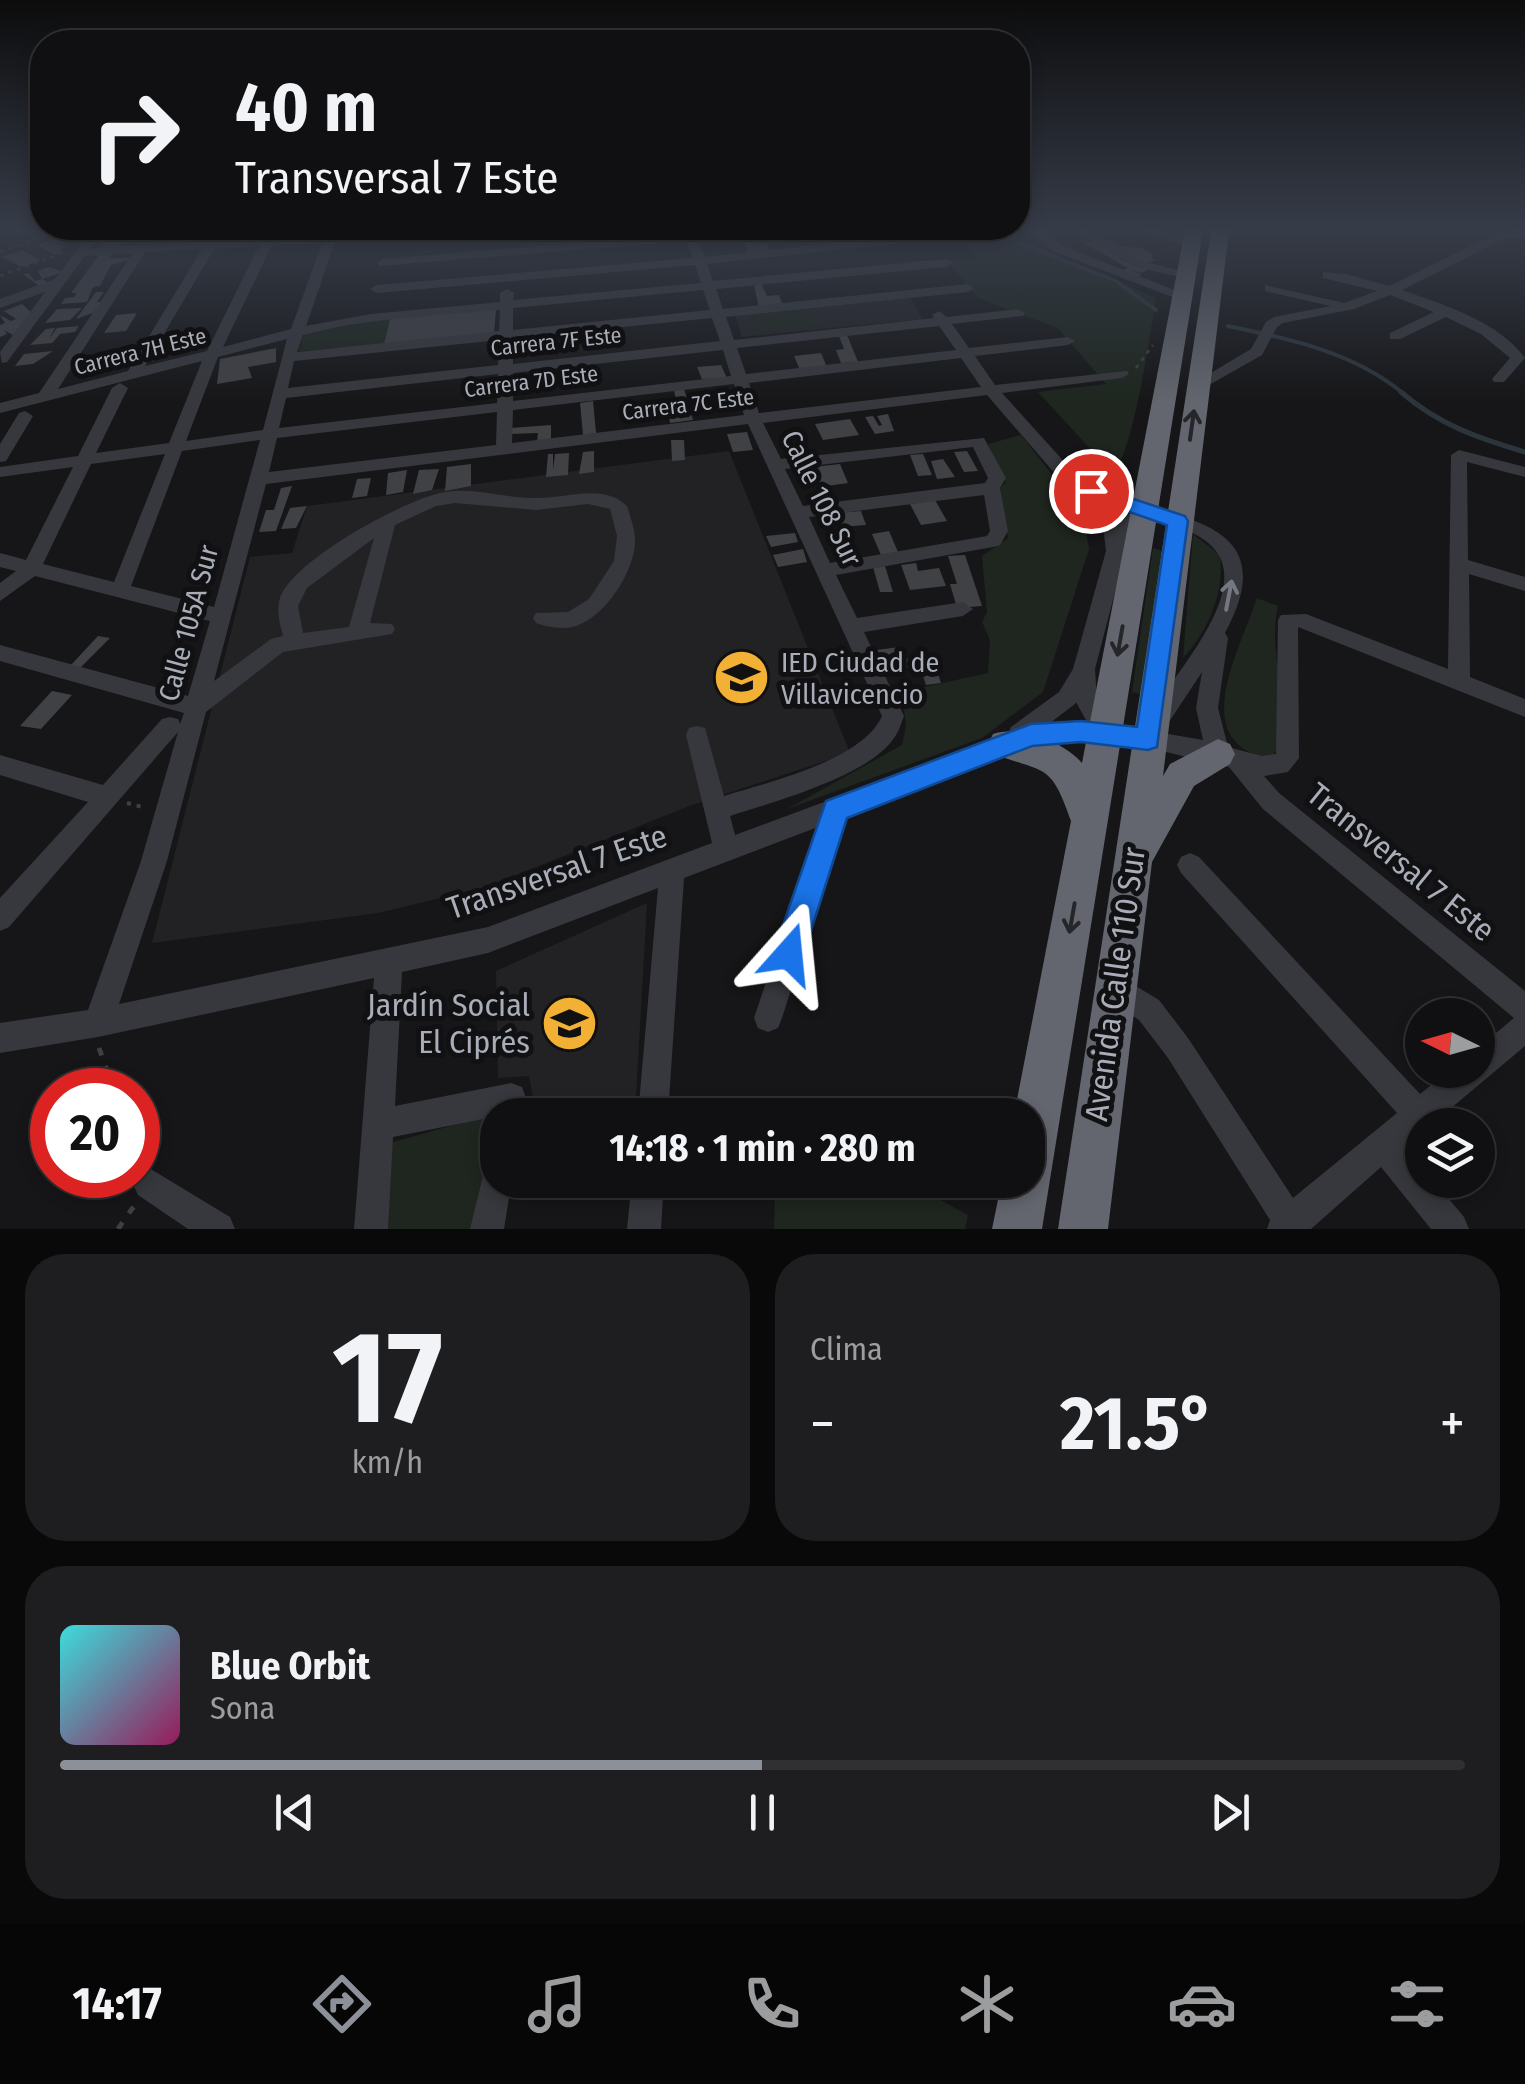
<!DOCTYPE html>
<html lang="es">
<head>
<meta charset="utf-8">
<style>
	:root { --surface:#101012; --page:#1e1e20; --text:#f1f3f6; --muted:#9c9d9f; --line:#303032; --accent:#8c9099 }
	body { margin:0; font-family:"Fira Sans Condensed",sans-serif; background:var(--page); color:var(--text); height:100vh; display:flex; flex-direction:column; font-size:38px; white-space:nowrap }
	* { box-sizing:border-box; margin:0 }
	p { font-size:32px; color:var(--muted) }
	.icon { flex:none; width:55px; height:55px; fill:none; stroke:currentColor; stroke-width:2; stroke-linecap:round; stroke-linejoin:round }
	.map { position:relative; height:1229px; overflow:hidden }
	.panel { display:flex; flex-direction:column; gap:25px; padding:25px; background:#09090a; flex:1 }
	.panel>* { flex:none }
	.banner { position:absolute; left:30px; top:30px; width:1000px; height:210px; border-radius:40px; box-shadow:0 5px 15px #0003,0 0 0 2px var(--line); background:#101012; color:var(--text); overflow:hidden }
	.needle { width:65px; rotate:275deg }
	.buttons { position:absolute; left:1405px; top:998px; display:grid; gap:20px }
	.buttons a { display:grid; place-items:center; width:90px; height:90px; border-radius:50%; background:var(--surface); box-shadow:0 5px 15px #0003,0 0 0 2px var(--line); font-size:50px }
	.speed { position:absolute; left:30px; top:1068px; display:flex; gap:20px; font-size:50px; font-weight:700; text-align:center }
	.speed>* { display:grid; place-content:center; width:130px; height:130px; border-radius:50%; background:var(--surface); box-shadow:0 5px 15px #0003,0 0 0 2px var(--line); line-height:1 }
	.speed .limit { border:15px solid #d22; background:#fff; color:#111 }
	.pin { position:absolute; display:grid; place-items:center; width:85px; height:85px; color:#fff; margin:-42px; border:5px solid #fff; border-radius:50%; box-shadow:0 2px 10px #0007 }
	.me { position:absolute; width:110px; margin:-55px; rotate:18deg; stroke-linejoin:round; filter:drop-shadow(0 0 8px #0008) }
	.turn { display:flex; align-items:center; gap:35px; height:210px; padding:0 40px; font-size:45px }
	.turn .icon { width:130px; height:130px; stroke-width:2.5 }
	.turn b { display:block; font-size:70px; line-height:85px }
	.big { font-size:75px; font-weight:700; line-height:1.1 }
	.panel .card { flex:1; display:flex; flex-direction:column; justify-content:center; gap:15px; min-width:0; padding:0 35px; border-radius:40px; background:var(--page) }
	.panel .dial { align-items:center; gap:0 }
	.dial b { font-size:130px; line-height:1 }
	.song { display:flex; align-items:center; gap:30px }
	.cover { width:120px; height:120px; border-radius:15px; background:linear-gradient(135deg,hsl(180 70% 55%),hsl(330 70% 35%)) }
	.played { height:10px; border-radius:5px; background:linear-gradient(90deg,var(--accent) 50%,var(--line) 50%) }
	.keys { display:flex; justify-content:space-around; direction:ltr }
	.heat { display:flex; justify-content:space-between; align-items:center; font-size:55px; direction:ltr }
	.panel .tiles { flex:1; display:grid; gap:25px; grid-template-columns:1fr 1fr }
	.card:last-child { grid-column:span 2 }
	.trip { position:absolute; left:480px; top:1098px; width:565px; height:100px; border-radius:40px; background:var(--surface); box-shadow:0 5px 15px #0003,0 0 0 2px var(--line); font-weight:700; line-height:100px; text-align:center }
	.tabs { display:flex; height:160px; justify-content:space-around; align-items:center; background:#060607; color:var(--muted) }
	.tabs .icon { width:70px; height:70px }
	.tabs .current { color:var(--accent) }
	.tabs b { font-size:45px; color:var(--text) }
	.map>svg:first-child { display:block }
	.built { fill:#222225 }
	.green { fill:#1e261f }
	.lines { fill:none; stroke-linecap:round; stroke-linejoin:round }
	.stream-far1 { stroke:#2c353c; stroke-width:4 }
	.stream { stroke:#2c353c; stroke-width:5 }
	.building { fill:#404145 }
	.path-far2 { stroke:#3d3f44; stroke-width:2.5; stroke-dasharray:4 5; stroke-linecap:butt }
	.path-far1 { stroke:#3d3f44; stroke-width:4; stroke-dasharray:4 6; stroke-linecap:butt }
	.path { stroke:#3d3f44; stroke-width:5; stroke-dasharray:8 11; stroke-linecap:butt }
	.minor { fill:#37383d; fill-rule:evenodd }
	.highway { fill:#63666e; fill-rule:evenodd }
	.oneway { stroke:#26262a }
	.oneway2 { stroke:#757881 }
	.route { fill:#1a73e8; stroke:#114b97; stroke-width:2.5 }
	.labels { text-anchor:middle; stroke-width:10; stroke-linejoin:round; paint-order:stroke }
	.far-street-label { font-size:22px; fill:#a8adb8; stroke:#111113 }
	.street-label { font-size:28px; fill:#a8adb8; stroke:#111113 }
	.poi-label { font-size:28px; fill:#a8adb8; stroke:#111113; text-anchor:start }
	.near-street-label { font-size:32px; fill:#a8adb8; stroke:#111113 }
	.near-poi-label { font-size:32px; fill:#a8adb8; stroke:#111113; text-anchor:end }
</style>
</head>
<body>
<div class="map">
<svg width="1525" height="1229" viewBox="0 0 1525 1229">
	<rect width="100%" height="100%" fill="#161618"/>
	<g class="built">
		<path d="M910,298l13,21 -181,18 -7,-22z"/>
		<path d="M729,451l121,302 -158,52 -206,82 -108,26 -226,30 98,-386 42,-4 15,-47z"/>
		<path d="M647,903l-12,212h-70l-30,-7 -6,-32 -31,2 -2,-107z"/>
	</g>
	<g class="green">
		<path d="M974,231h39l6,8 137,59c-5,28 -24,176 -51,183 -16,5 -27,-12 -36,-23l26,-4 -57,-62 68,-8 -48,-56 -80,-30 -32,-38 30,-3 -19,-23z"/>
		<path d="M809,309l9,18 -60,6 -7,-19z"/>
		<path d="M390,319l-6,25 -85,7 5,-18z"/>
		<path d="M1021,435l62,79 6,35 -46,143 -61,46 -195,71 115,-64 4,-19 -4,-34 86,-19 2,-33 -8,-18 5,-10 -5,-56 26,-18 -8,-50 6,-6 -18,-38z"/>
		<path d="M1193,534l27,21c5,38 -12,76 -37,103z"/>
		<path d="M1153,548l11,3 -20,144 -12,-3z"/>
		<path d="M1257,598l21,8c-12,44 18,119 -7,153 -85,-16 -32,-107 -14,-161z"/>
		<path d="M496,1113l-20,116h-88l2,-86z"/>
		<path d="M775,1180h128l65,35 -3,14h-191z"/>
	</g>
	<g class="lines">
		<g class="stream-far1">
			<path d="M1008,231l7,10 101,40 40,29"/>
			<path d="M1228,326c62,13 126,26 176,68"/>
		</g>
		<path class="stream" d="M1401,392c38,33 77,46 124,60"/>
	</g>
	<g class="building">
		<path d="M115,231h16l-14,17 -17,1z"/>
		<path d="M752,234l5,10 9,-1 5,10 -22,2 -8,-20z"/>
		<path d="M55,239l10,4 -4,1 6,3 -7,2 4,3 -9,3 -18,-10z"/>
		<path d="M1096,241l26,19 26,10 -7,3 -11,-4 12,6 -6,2 -15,-6 7,-3 -44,-25z"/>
		<path d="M1117,246l24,2 12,6 -1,4 4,2 -10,3z"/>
		<path d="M23,250l17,10 -18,7 -21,-10z"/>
		<path d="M113,254l-4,4h26l-24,7 -11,21 -7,1 -6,15 -26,2 4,-6 9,-1 3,-4h-6l28,-38z"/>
		<path d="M49,267l15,5 -22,7 9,5 -9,4 -19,-14 5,-1 7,8 7,-2 -4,-8z"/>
		<path d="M761,284l6,12 12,-1 4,11 -24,2 -5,-23z"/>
		<path d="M96,292h8l-7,10h7l-6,9 -22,8z"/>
		<path d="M22,304l12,11 -21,20 -9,-5 3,4 -7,3v-12l5,-2 -5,-8 11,6 5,-2 -12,-8z"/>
		<path d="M82,308l-12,12 -25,3 12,-14z"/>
		<path d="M496,309l-2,25 -110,10 6,-25z"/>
		<path d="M137,313l-11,18 -22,2 12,-18z"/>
		<path d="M79,326l-4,6 -15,2 -8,9 -22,2 16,-16 9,-1 -6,11 8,-11z"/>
		<path d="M847,335l11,27 -17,1 -5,-13 8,-1 -5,-13z"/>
		<path d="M276,348v14l-28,5 4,11 -35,6 3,-25z"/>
		<path d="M53,351l-20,13 -18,2 9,-12z"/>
		<path d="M821,353l6,14 -27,3 -6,-14z"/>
		<path d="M721,365l6,13 -25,1 -5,-12z"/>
		<path d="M684,389l9,31 -23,3 -2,-15 9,-2 -3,-16z"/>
		<path d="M593,401l3,32 -13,2 -3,-32z"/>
		<path d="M888,414l6,17 -19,3 -10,-17 8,-1 6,10 3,-1 -5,-9z"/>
		<path d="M850,419l9,16 -36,5 -8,-16z"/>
		<path d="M551,425v15l-14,2 1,-9 -29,1 2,-6z"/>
		<path d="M747,432l6,18 -20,2 -6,-18z"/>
		<path d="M671,440h13l1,20 -13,1z"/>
		<path d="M594,451v21l-15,2 4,-22z"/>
		<path d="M967,451l11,20 -14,1 -10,-20z"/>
		<path d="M569,453l-1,22 -22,2 2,-23h5v16l2,-16z"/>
		<path d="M923,454l9,21 -14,1 -8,-21z"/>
		<path d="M943,459l12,18 -18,2 -6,-18z"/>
		<path d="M471,464v22l-26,5 2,-24z"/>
		<path d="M840,464l8,19 -28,4 -7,-20z"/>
		<path d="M439,469l-7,21 -19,4 6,-24z"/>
		<path d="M407,470l-4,22 -17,3 2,-22z"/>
		<path d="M371,478l-4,18 -15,2 5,-19z"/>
		<path d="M292,486l-16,45 -17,1 7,-22h8l7,-22z"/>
		<path d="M935,500l12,21 -26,4 -11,-21z"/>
		<path d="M307,506l-11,22 -15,1 9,-21z"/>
		<path d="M861,511l5,14 -26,2 -4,-14z"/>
		<path d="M889,531l9,21 -17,3 -9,-21z"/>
		<path d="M795,533l3,9 -27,5 -5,-11z"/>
		<path d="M803,549l4,13 -29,5 -5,-12z"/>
		<path d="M965,555l17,51 -25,2 -7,-24h7l-9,-28z"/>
		<path d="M916,563l2,8 21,-3 7,18 -36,4 -9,-25z"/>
		<path d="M885,566l8,26h-13l-7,-25z"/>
		<path d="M98,636l12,2 -30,30 -9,-3z"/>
		<path d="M900,647l4,12 8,-1 3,9 -33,4 -14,-20z"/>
		<path d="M931,653l10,30 -15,2 -10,-30z"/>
		<path d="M52,691l20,4 -31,34 -21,-3z"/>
	</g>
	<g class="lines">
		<g class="path-far2">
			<path d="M0,252l61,-21"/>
			<path d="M0,276l62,-23"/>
			<path d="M1136,368l17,-23"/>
		</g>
		<path class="path-far1" d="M127,803l19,5"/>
		<g class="path">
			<path d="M99,1048l15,42"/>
			<path d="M118,1229l16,-23"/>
		</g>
		<g class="minor">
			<path d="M91,231h12l-12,17 315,-17h73l-6,4 -138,7 -29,84 65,-12 129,-12v-9l7,-4 7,4 -1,7 188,-17 -6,-18 -318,28 -7,-4 7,-4 316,-27 -6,-17 -308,25 -2,-3 6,-4 302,-25 -1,-3h83l-6,4 -62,5 6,17 235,-26h39l-6,4 -266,29 6,17 233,-22 6,4 -6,4 -230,22 7,20 245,-25 6,4 -6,4 -242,25 8,23 200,-22 -2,-3 7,-4 8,6 71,-8 7,4 -2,3 -71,8 17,24 99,-11 7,4 -7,4 -93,11 20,29 132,-14 2,3 -7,4 -120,15c19,21 38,42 57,63 6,7 12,18 20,23 59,44 217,23 146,154l3,5 -10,70 10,39 34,9 14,-2 2,-134 3,-5 25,-1 142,55 3,-214 8,-5 66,17v10l-58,-15 1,98 57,17v14l-56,-17 1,103 55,22v18l-227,-90 1,131 -11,14 -24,4 15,17 246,198v55l-94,79h-9v7l-17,14 17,21v13h11l31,37 5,12h-38l-50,-62 -70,62h-44l3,-9 -102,-162 -29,-38 -33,-22 -4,-10 4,-10 10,-4 43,26 29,38 105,160 104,-85 -216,-240 -4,-8 4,-8 9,-4 9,4 221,237 30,-24h28v-22l36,-30 -251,-209 -34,-42 -84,-20 -69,-7 -44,4 -186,72 -64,202 -4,10 -10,4 -10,-4 -4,-10 64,-191 -134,51 -16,237h-30l20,-227 -170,65 -86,19 -7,134 116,-23 11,4 4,11 -3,17h-25v11l-5,-9 -100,20 -5,92h-34l20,-251 -276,59 -98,16v-30l88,-13 53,-149 37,-129 -169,195 -9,4v-33l88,-96 -88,-27v-20l103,30 59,-66 8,-2 8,2 2,5 4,-11 -184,-52v-16l188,51 22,-75 -175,-45 -35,25v-18l16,-12 -16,-4v-14l26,7 47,-93 -73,10v-10l78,-11 34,-68 8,-5 8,5 -32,65 73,-10 33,-82 -202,52v-10l39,-10 94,-140 -48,3 -78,106 -5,1 -2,-11 45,-60 -45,16v-9l55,-20zM322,243l-31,86 -68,18 49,-102zM259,246l-52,105 -62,15 69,-117zM202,249l-74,122 -70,18 87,-137zM703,290l7,20 -197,20v-22zM500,310l-1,21 -202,21 6,-17c64,-17 131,-19 197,-25zM712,318l8,23 -207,23v-26zM939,326l17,24 -210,24 -9,-26zM287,339l-24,91 -77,11 32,-84zM499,340l-1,25 -210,23 6,-27zM723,350l8,26 -218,25v-28zM961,358l20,29 -222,26 -10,-30zM498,374l-1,29 -218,25 7,-30zM734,384l10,31 -232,28 1,-33zM987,395l108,125 9,14 2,17 -33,118 -14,23 -48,35 -3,7 -273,101 -5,-19c43,-14 139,-40 164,-78 5,-6 7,-15 10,-22l-40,-84 99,-16 10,-7 -10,-7 -106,16 -21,-43 157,-28 7,-2 8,-14 -8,-43 6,-10 -22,-40 -203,21 -18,-36zM497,412l-1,33 -227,27 8,-34zM748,424l134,292c-20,45 -114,66 -158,80l-19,-68 -8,-2 -8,2 -3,7 26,108 -224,84 -369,77 48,-143 39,-149 77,-60 109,-18 3,-5 -3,-5 -22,-1 25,-98 41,-19 19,-3 81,7 52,-6 22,5 7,27 -3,25 -25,38 -21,13 -32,1 -3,5 3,5c11,4 28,7 40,3 30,-10 61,-57 59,-89 -1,-10 -5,-21 -8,-31 -23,-23 -60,-8 -89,-8 -31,1 -62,-11 -93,-6 -38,6 -152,68 -165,106 -4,13 0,26 3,38l-12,3 -57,42 52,-197zM260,440l-46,167 -83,-21 51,-135zM973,447l15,31 -3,5 -182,23 -18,-37zM165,454l-51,128 -71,-18 48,-100zM984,495l6,36 -3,5 -157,27 -21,-46zM1098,501l33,11 -14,13zM1147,517c22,7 54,14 69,34 34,45 -46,127 -66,165l3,6 8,3 8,-3 33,-50 -6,36 7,32 -92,-16 -14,-24 -2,-31 35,-135zM374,538l-25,89 -46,6 -5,-27 9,-18zM1076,702l11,20 -37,1 25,-19z"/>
			<path d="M1029,231h14l20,15 124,49 -12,3 -120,-46z"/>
			<path d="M1077,231h15l51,30 48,13 -6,4 -50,-11z"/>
			<path d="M1140,231h19l38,13 -6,4z"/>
			<path d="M1525,231v7l-21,1 -102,51c42,15 96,31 123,68l-21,24h-10l-2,-3 18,-21 -29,-24 -35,-17 -46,22h-10v-6l44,-21 -44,-17 -36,14 -71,14 -6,4 -15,28 -60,34 -5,2 -8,-5 62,-37 15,-27 8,-5 57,-11 -66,-15v-6l79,18 33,-12 -54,-13v-6l23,2 43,12 108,-53z"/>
			<path d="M25,411l8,5 -27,45 -6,1v-18l19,-31z"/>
			<path d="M498,1155v25h14l-8,49h-34l17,-69z"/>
			<path d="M149,1168l81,49 5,12h-47l-50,-34 -5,-11 5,-11z"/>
			<path d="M632,1180h32l-3,49h-34z"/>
		</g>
		<g class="highway">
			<path d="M1185,231h18l-161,998h-50l10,-49h26v-65h-14l57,-294c-20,-58 -25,-48 -78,-67l-5,-10 5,-10c28,-10 70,8 89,29z"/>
			<path d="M1211,231h18l-66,545 7,-12 48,-25 12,5 5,10 -5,10 -36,22 -42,76 -44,367h-50z"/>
		</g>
	</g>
	<defs><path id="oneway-shaft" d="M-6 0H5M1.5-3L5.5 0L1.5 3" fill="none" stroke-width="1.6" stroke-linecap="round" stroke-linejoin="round" transform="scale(2.5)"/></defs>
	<g class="oneway">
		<use href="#oneway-shaft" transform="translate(1192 425) rotate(-82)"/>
		<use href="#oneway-shaft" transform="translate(1120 641) rotate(100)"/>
		<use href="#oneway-shaft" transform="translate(1072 918) rotate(100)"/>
	</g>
	<use class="oneway2" href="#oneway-shaft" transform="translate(1229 595) rotate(-79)"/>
	<linearGradient id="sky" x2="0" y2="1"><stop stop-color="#0c0c0d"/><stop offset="0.57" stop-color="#363c48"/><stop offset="1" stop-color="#363c48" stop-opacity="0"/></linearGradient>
	<rect width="1525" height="403" fill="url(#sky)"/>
	<path class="route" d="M1091,485l94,31 3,5 -31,226 -9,3 -67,-8 -49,4 -185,72 -47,147 -11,5 -11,-5 -5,-11 53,-153 205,-77 50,-3 56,6 30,-202 -83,-29 -3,-5z"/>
	<defs>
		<symbol id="school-disc" viewBox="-11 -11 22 22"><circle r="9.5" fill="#f2b134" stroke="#111113"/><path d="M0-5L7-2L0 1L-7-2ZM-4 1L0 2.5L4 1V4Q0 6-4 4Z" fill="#111"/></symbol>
	</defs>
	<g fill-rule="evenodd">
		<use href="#school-disc" x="710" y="646" width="63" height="63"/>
		<use href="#school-disc" x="538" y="992" width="63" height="63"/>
	</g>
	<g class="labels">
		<g class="far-street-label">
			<text transform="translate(556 341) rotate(-6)" y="8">Carrera 7F Este</text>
			<text transform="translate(140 351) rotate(-14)" y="8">Carrera 7H Este</text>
			<text transform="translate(531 381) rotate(-7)" y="8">Carrera 7D Este</text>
			<text transform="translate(688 404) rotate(-7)" y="8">Carrera 7C Este</text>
		</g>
		<g class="street-label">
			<text transform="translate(822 498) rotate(64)" y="10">Calle 108 Sur</text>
			<text transform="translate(188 623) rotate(-75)" y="10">Calle 105A Sur</text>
		</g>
		<g class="poi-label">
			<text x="781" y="672">IED Ciudad de<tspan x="781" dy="32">Villavicencio</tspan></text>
		</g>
		<g class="near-street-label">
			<text transform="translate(1401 862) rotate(39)" y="11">Transversal 7 Este</text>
			<text transform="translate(557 872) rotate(-19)" y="11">Transversal 7 Este</text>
			<text transform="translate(1115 984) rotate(-82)" y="11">Avenida Calle 110 Sur</text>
		</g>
		<g class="near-poi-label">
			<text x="530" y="1016">Jardín Social<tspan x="530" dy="37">El Ciprés</tspan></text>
		</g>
	</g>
</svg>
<div class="buttons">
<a><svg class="needle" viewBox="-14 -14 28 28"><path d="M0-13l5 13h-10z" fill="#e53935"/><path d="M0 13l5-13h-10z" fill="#9c9d9f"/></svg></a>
<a><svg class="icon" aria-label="layers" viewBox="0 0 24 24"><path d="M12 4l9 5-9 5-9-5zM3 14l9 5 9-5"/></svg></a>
</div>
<div class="speed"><div class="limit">20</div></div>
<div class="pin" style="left:1091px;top:491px;background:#d93025"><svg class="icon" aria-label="arrive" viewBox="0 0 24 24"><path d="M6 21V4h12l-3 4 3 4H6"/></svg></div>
<svg class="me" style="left:789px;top:954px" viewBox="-20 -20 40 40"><path d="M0-17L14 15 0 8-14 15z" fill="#1a73e8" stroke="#fff" stroke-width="4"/></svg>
<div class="trip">14:18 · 1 min · 280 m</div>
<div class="banner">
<div class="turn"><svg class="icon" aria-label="right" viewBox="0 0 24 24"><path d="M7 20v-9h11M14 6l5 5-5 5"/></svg><div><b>40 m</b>Transversal 7 Este</div></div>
</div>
</div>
<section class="panel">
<div class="tiles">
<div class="card dial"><b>17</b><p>km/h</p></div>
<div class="card"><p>Clima</p>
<div class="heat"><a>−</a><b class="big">21.5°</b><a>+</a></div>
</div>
<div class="card">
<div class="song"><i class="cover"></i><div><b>Blue Orbit</b><p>Sona</p></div></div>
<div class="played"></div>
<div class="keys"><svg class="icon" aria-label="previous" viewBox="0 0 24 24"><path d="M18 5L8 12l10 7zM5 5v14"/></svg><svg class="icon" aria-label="pause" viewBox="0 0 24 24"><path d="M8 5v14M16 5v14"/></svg><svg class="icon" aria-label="next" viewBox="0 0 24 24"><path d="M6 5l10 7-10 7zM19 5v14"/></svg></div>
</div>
</div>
</section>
<nav class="tabs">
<b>14:17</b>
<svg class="icon current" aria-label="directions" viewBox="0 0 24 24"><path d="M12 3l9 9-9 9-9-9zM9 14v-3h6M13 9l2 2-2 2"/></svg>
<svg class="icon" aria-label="music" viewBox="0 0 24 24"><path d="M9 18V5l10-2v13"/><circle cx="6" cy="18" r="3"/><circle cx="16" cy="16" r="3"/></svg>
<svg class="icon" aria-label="phone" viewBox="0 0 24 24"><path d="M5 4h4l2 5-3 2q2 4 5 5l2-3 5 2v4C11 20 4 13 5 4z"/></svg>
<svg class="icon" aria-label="climate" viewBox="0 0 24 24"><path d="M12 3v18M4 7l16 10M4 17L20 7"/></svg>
<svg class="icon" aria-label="car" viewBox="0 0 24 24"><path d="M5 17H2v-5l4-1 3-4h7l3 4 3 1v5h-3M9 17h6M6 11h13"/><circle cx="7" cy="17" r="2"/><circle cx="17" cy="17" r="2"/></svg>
<svg class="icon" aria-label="filters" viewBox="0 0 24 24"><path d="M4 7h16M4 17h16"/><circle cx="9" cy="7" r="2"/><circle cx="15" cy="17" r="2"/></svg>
</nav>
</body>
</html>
